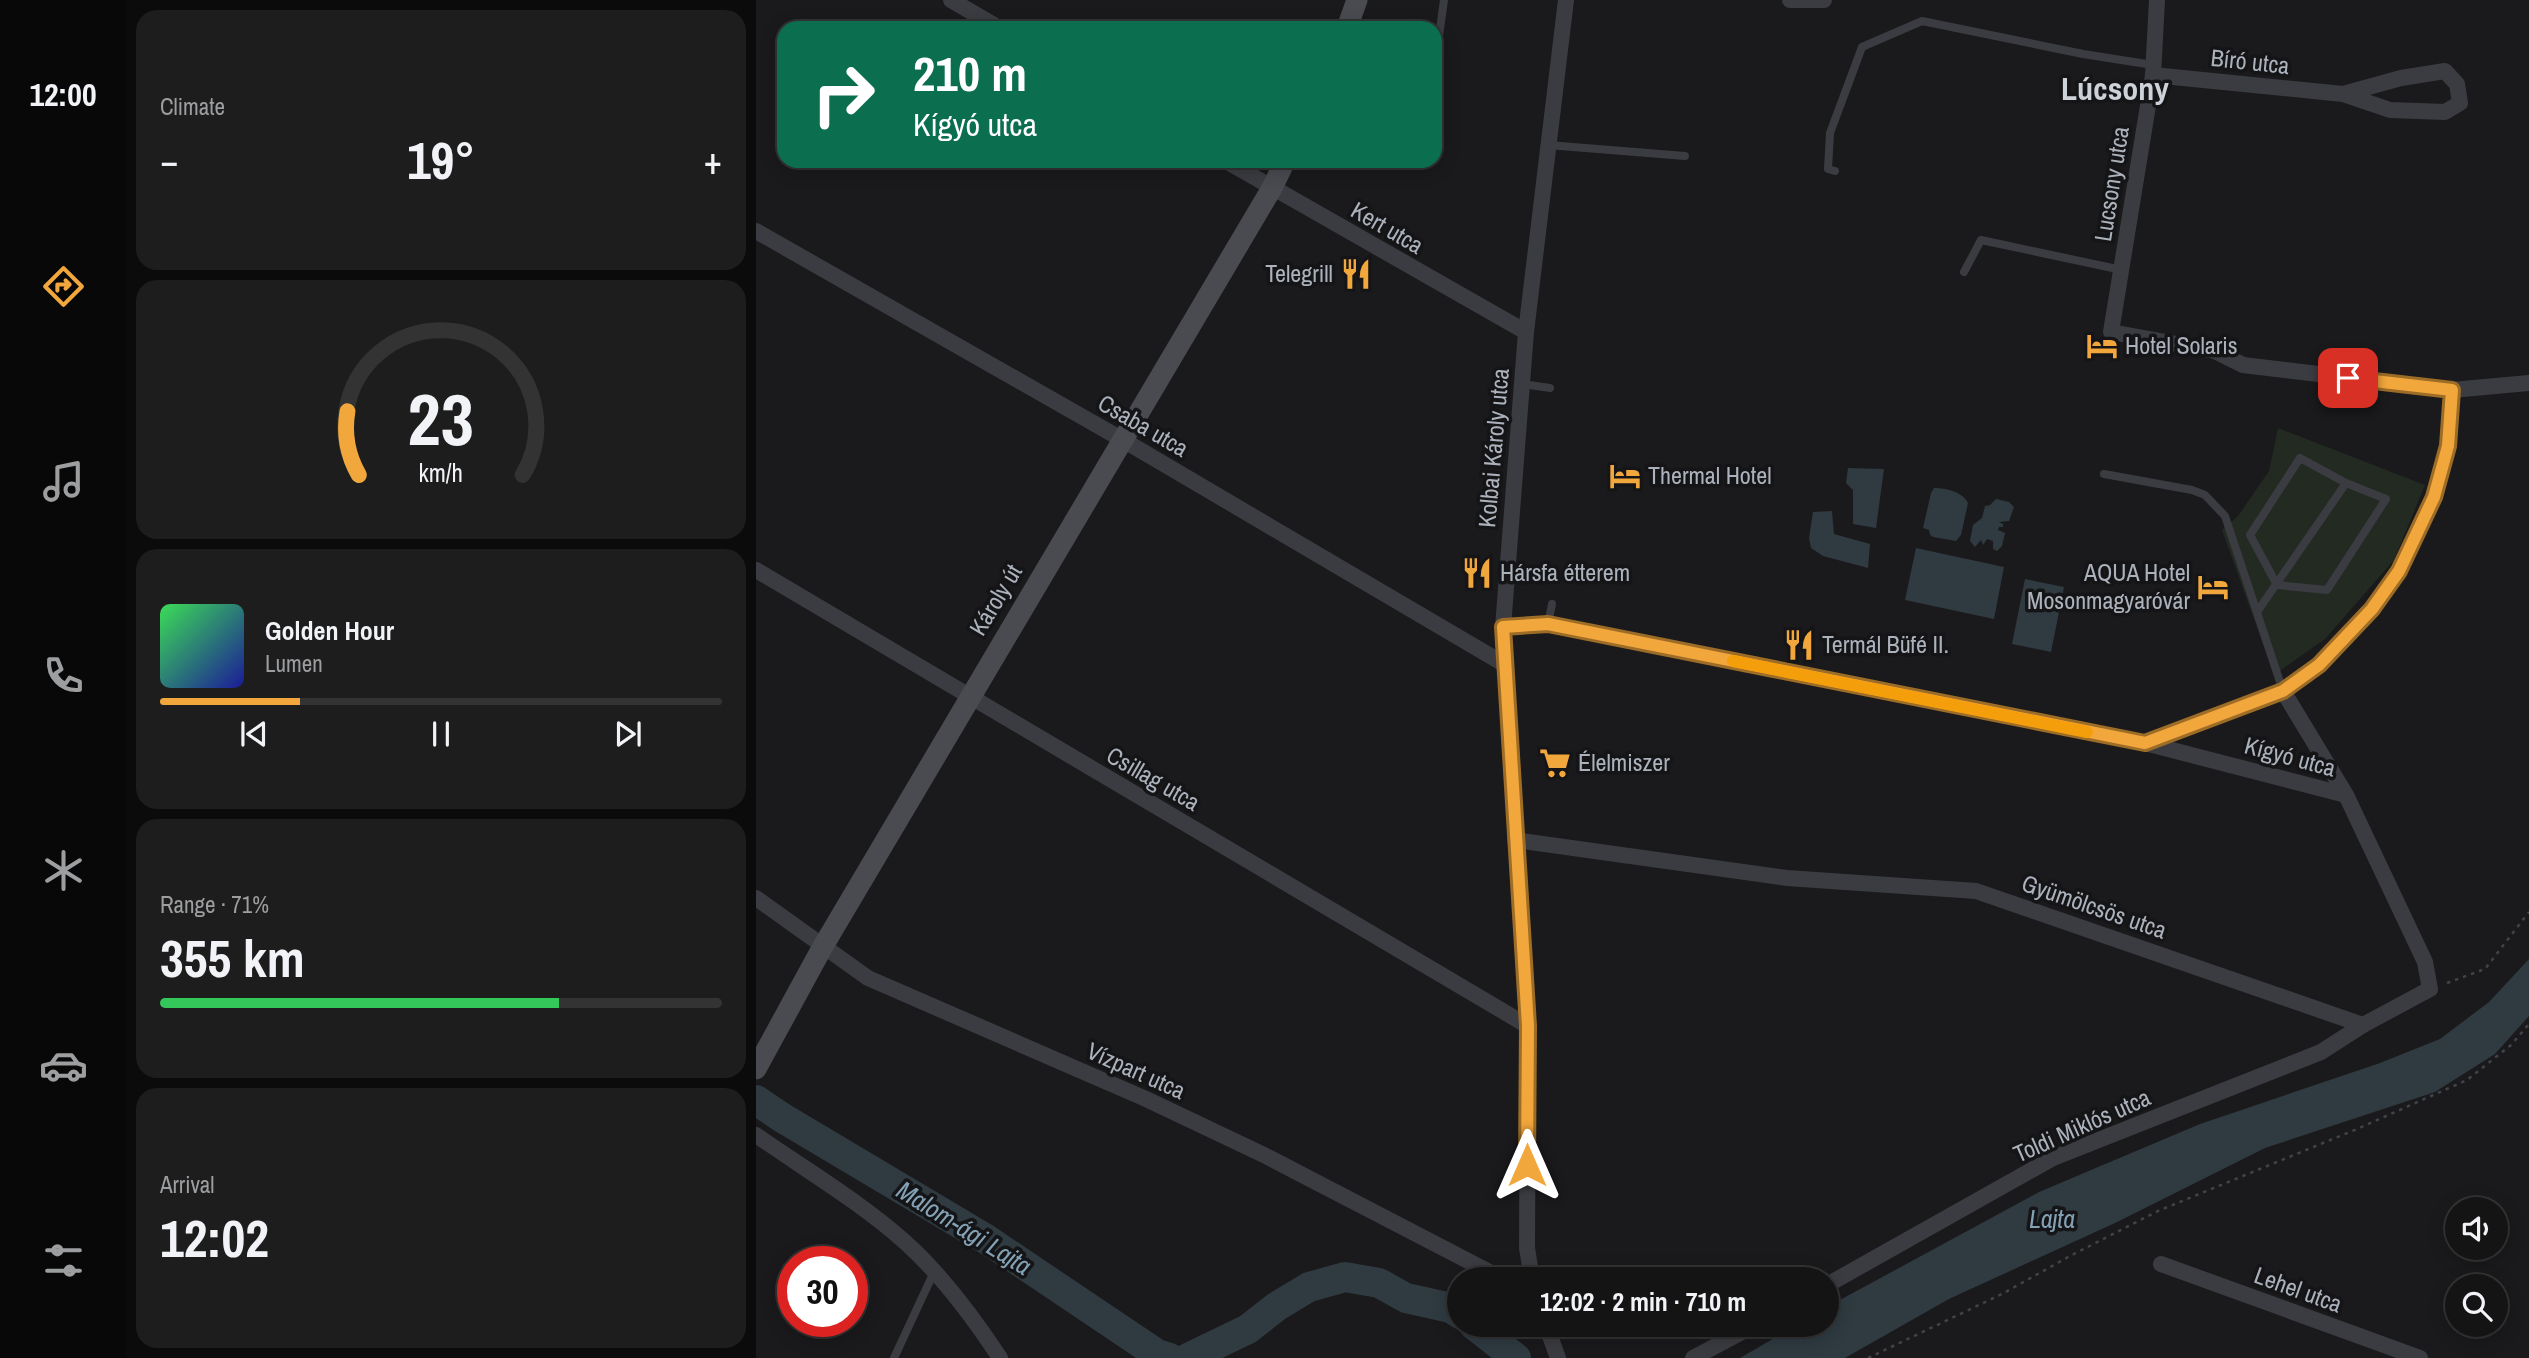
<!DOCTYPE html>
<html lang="en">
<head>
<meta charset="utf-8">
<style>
	:root { --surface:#141415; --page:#1d1d1e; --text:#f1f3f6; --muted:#9d9ea0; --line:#333334; --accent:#f2a73c }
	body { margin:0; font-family:"Archivo Narrow",sans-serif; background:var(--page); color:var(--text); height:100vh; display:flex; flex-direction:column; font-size:26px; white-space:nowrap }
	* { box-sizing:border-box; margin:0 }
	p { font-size:23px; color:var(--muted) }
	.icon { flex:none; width:38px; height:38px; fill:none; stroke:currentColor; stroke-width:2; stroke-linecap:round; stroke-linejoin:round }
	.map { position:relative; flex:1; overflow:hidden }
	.details { display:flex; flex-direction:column; gap:10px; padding:10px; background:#0b0b0c; width:630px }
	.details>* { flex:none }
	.top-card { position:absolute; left:21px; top:21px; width:665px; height:147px; border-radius:21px; box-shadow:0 4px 18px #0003,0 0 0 2px var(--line); background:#0b6e4f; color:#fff; overflow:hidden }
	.buttons { position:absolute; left:1689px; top:1197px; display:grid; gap:14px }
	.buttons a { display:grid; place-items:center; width:63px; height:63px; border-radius:50%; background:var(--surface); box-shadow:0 4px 18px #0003,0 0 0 2px var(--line); font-size:35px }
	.speed { position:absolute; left:21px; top:1246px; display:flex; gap:14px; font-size:35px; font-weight:700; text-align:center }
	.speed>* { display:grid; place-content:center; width:91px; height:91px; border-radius:50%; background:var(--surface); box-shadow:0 4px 18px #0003,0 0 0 2px var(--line); line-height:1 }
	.speed .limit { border:10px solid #d22; background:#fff; color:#111 }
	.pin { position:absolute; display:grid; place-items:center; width:60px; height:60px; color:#fff; margin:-30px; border-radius:14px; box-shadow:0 4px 10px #0006 }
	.me { position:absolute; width:77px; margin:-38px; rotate:0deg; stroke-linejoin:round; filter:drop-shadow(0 0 5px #0008) }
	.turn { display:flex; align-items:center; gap:24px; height:147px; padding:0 21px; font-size:32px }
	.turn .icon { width:91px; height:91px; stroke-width:2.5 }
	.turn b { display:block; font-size:49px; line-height:60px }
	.big { font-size:52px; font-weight:800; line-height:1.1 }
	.details .tile { flex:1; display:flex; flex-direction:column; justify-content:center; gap:10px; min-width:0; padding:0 24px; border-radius:21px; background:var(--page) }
	.details .dial { align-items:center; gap:0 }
	.dial svg { height:182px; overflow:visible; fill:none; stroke:var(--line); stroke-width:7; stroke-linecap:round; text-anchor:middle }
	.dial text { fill:var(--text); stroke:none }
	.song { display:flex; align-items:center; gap:21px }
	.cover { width:84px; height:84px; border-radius:10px; background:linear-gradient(135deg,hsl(130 70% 55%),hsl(240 70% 35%)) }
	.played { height:7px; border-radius:4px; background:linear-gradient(90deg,var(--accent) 25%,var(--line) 25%) }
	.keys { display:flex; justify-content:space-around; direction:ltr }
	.heat { display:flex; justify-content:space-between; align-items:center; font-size:38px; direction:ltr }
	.charge { height:10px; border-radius:5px; background:linear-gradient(90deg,#34c759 71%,var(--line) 0) }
	.trip { position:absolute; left:691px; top:1267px; width:392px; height:70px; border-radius:35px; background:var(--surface); box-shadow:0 4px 18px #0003,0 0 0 2px var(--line); font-weight:800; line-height:70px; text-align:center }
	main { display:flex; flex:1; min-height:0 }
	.tabs { display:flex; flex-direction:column; width:126px; justify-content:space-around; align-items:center; background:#080808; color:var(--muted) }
	.tabs .icon { width:49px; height:49px }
	.tabs .on { color:var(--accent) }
	.tabs b { font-size:32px; color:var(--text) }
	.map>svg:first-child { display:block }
	.green { fill:#222a22 }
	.water { fill:#2f3a41 }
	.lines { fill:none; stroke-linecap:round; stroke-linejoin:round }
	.river { stroke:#2f3a41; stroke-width:30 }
	.path { stroke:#414348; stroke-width:2.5; stroke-dasharray:3.5 5; stroke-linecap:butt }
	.lane { stroke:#3b3c41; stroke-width:8 }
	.street { stroke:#3b3c41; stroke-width:16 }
	.secondary { stroke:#494b51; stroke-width:21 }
	.route-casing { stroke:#9d6d27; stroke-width:18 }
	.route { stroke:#f2a73c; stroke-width:12 }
	.slow { stroke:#f59e0b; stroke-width:12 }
	.labels { text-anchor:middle; stroke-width:7; stroke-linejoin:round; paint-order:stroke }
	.street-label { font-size:24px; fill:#acb2bc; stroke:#151517 }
	.poi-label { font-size:24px; fill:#acb2bc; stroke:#151517; text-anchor:start }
	.water-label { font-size:26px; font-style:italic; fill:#84a2b6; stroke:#151517 }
	.district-label { font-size:32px; font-weight:bold; fill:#cdd1d8; stroke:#151517 }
</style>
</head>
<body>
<main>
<nav class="tabs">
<b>12:00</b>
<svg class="icon on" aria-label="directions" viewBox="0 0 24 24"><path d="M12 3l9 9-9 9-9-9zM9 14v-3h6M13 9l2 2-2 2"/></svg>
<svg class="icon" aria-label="music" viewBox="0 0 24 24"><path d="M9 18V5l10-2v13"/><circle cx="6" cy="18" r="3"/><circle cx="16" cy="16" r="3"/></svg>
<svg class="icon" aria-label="phone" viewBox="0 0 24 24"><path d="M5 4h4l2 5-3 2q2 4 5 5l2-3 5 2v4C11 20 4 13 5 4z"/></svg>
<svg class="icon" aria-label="climate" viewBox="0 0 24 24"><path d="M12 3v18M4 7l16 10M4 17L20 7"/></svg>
<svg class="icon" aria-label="car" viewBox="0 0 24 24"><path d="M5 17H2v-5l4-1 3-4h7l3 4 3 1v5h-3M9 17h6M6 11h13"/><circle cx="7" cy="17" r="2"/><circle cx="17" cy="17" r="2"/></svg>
<svg class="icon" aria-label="filters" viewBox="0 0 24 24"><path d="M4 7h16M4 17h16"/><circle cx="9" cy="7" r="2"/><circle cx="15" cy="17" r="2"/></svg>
</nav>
<section class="details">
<div class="tile"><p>Climate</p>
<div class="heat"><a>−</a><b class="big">19°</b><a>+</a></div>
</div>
<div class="tile dial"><svg viewBox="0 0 100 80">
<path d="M14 69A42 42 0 1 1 86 69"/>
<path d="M14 69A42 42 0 0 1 9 41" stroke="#f2a73c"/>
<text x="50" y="56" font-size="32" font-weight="700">23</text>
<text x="50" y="72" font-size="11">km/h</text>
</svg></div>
<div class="tile">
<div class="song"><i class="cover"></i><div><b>Golden Hour</b><p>Lumen</p></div></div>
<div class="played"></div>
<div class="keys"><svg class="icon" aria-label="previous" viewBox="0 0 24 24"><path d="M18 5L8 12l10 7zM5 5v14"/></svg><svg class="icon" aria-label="pause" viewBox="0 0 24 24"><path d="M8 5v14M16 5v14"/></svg><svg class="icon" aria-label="next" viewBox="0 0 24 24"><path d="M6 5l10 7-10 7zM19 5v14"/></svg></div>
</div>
<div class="tile"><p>Range · 71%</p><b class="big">355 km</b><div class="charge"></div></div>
<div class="tile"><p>Arrival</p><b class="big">12:02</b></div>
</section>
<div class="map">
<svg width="1773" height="1358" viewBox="0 0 1773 1358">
	<rect width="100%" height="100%" fill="#1a1a1c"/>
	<path class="green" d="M1522,428l147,57 -31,75 -69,79 -51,36 -52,-145 16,-14 31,-45z"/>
	<g class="water">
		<path d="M1092,468l36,1 -8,59 -23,-4v-34l-7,-7z"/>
		<path d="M1178,488c12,0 29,4 34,15l-7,32 -5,6 -23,-4 -3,-2 -1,-5 -6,-2 8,-35z"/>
		<path d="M1240,499l13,3 5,5 -5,14 -10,1 4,2v3h-4l-1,3 7,3 -3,13 -5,5 -4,-2v-8l-6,-2 -4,6 -2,-5 -6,7 -5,-6 3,-16 9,-7 3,-12 5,-1z"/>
		<path d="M1076,511l2,23 36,10 -2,24 -45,-12 -12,-8 -2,-10 4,-26z"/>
		<path d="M1160,548l88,19 -10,52 -89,-19z"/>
		<path d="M1269,579l39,8 -13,65 -39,-8z"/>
		<path d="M1773,959v57l-34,38 -60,38 -170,56 -150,75 -166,76 -104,59h-105l57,-33h30v-18l212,-115 161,-68 180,-61 60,-24 49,-37z"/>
	</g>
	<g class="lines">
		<g class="river">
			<path d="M0,1100l25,17 205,122 171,115 13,4"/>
			<path d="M718,1325l42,33"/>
			<path d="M432,1358l60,-29 28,-22 33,-20 36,-10 34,6 27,15 45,10 9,6"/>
		</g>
		<g class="path">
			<path d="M1691,983l38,-14 44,-57"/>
			<path d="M1112,1358l134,-64 68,-38 88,-45 199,-82 110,-49 44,-35 18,-21"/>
		</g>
		<g class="lane">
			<path d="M679,39l4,-3 5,-36"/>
			<path d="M792,145l137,11"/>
			<path d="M1079,171l-7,-2 2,-36 32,-86 60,-26 161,33 70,11"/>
			<path d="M1208,272l17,-32 141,30"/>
			<path d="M766,384l28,4"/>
			<path d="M1544,458l46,25 40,16 -59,91 -50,-5 -27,-50z"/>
			<path d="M1348,474l88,16 13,5 20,21 58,175"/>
			<path d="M1501,612l89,-129"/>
			<path d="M792,624l4,-20"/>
			<path d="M138,1358l40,-86"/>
		</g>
		<g class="street">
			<path d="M195,0l48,28"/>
			<path d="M1034,0h34"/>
			<path d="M1401,0l-4,75 -42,257 104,19 28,14 209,25 77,-7"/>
			<path d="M1397,75l190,19 47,16 55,2 15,-9 -3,-19 -12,-13 -44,7 -58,16"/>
			<path d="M470,161l300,171"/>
			<path d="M0,231l367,209 381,224"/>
			<path d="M0,570l772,456"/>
			<path d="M747,627l45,-3 597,119 201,52"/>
			<path d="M1389,743l138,-52 36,-26 53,-56 27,-38 35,-74 14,-51 4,-56"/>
			<path d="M759,840l272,38 189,13 387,134"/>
			<path d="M0,898l112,80 278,121 118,56 239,124"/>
			<path d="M0,1135c50,35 104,67 149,107 37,33 68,75 95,116"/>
			<path d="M1405,1264l259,94"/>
			<path d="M776,1279l-5,-31 1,-222 -25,-399 23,-295 40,-332"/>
			<path d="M1071,1285l226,-127 268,-106 42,-27 67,-36 -5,-27 -79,-167 -63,-104"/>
			<path d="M790,1325l12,33"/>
			<path d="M937,1358l62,-33"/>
		</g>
		<g class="secondary">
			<path d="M591,28l10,-28"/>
			<path d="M0,1069l66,-121 450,-760 13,-27"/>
		</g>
	</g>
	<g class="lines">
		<defs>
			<path id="route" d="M771,1165l1,-139 -25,-399 45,-3 597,119 138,-52 36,-26 53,-56 27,-38 35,-74 14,-51 4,-56 -104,-12"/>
		</defs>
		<use href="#route" class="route-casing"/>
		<use href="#route" class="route"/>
		<path class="slow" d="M977,661l354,71"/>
	</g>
	<defs>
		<symbol id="restaurant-bare" viewBox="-9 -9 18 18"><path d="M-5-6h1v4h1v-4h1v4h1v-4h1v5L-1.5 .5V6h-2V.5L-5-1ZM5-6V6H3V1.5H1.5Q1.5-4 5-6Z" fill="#f2a73c" stroke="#151517" stroke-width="2.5" paint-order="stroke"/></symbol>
		<symbol id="hotel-bare" viewBox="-9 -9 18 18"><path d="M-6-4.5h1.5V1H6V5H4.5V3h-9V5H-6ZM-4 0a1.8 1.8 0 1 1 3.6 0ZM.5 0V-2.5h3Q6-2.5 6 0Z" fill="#f2a73c" stroke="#151517" stroke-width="2.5" paint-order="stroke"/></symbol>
		<symbol id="supermarket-bare" viewBox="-9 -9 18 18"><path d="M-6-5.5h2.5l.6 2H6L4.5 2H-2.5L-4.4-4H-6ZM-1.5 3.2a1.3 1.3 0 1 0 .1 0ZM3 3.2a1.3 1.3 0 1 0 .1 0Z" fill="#f2a73c" stroke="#151517" stroke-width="2.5" paint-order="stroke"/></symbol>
	</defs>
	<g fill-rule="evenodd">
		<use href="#restaurant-bare" x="578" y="252" width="44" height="44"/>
		<use href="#hotel-bare" x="1324" y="324" width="44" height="44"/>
		<use href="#hotel-bare" x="847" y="454" width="44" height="44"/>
		<use href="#restaurant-bare" x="699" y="551" width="44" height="44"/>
		<use href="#hotel-bare" x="1435" y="565" width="44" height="44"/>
		<use href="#restaurant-bare" x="1021" y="623" width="44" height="44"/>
		<use href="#supermarket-bare" x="777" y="741" width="44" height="44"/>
	</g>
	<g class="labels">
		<g class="street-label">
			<text transform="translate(1494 62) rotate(6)" y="8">Bíró utca</text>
			<text transform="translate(1356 184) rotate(-81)" y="8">Lucsony utca</text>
			<text transform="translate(631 228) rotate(30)" y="8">Kert utca</text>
			<text transform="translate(387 426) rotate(30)" y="8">Csaba utca</text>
			<text transform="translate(738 448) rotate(-85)" y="8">Kolbai Károly utca</text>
			<text transform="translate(240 600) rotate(-59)" y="8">Károly út</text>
			<text transform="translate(1534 757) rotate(15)" y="8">Kígyó utca</text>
			<text transform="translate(397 779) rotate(30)" y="8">Csillag utca</text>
			<text transform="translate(1338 907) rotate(19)" y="8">Gyümölcsös utca</text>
			<text transform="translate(380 1071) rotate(24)" y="8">Vízpart utca</text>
			<text transform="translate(1326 1126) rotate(-24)" y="8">Toldi Miklós utca</text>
			<text transform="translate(1542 1290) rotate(20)" y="8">Lehel utca</text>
		</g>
		<g class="poi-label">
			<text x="577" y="282" text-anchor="end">Telegrill</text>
			<text x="1369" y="354">Hotel Solaris</text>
			<text x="892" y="484">Thermal Hotel</text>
			<text x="744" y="581">Hársfa étterem</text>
			<text x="1434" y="581" text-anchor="end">AQUA Hotel<tspan x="1434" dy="28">Mosonmagyaróvár</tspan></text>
			<text x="1066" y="653">Termál Büfé II.</text>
			<text x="822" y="771">Élelmiszer</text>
		</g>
		<g class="water-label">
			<text x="1296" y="1228">Lajta</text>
			<text transform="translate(208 1228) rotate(32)" y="9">Malom-ági Lajta</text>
		</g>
		<g class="district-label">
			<text x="1359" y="100">Lúcsony</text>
		</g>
	</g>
</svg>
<div class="buttons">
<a><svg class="icon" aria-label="sound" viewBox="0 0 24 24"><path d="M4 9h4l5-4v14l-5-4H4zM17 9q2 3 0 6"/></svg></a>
<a><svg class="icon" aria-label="search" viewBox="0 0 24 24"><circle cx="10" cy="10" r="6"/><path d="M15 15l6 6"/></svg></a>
</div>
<div class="speed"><div class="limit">30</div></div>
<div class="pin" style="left:1592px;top:378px;background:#d93025"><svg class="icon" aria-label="arrive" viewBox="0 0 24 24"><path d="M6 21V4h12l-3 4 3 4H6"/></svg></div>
<svg class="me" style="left:771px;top:1165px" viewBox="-20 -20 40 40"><path d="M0-17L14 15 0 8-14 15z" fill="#f2a73c" stroke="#fff" stroke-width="4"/></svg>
<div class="trip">12:02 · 2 min · 710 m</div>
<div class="top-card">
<div class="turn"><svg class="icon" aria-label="right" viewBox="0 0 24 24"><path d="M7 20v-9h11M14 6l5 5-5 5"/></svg><div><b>210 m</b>Kígyó utca</div></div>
</div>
</div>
</main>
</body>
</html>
